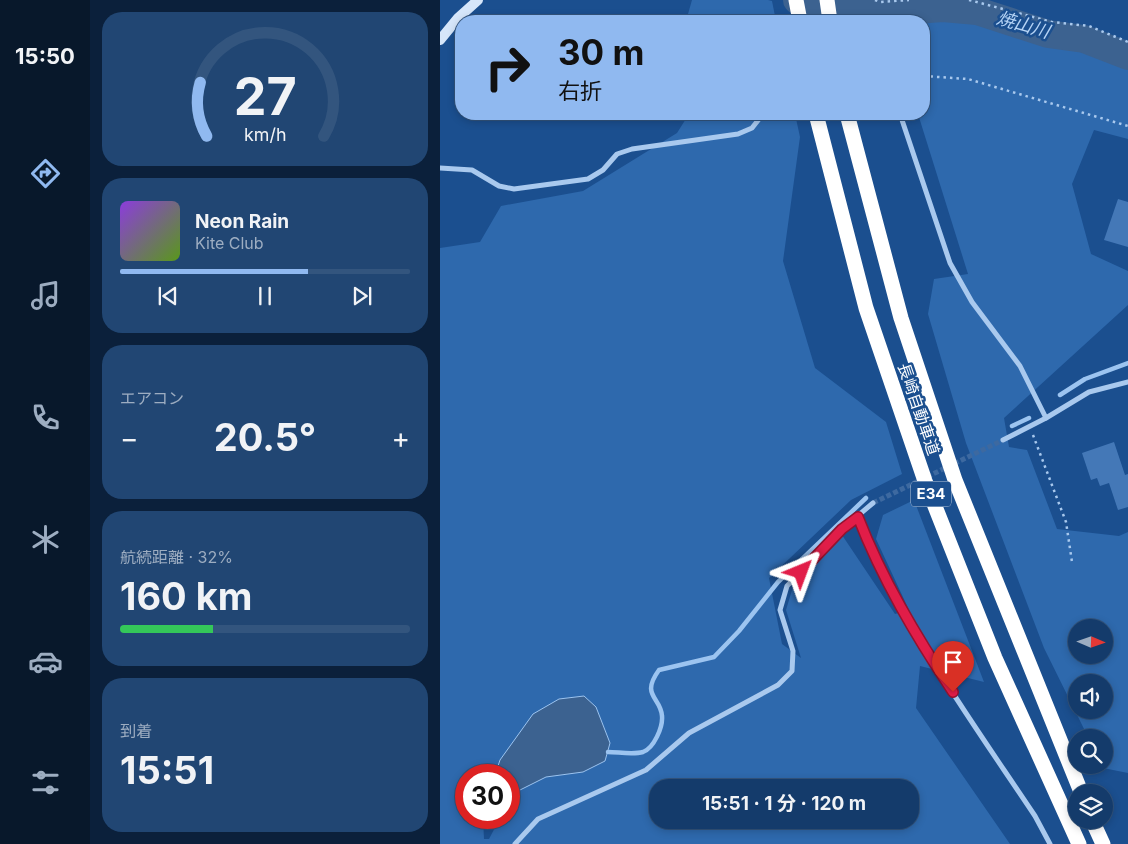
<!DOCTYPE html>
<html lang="ja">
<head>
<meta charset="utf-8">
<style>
	:root { --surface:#143b6b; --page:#214673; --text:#f1f3f6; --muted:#9dadc1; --line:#33557e; --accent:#90b9f0 }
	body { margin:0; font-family:Inter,"Noto Sans JP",sans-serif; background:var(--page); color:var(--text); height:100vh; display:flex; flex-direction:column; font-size:19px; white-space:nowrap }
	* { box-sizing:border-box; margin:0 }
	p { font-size:16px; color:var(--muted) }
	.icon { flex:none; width:28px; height:28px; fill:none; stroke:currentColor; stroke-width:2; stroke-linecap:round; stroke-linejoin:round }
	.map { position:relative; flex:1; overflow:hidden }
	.details { display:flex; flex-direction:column; gap:12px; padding:12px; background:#0b203b; width:350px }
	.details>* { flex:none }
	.banner { position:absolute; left:15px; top:15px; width:475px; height:105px; border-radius:20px; box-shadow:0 2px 8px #0003,0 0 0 1px var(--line); background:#90b9f0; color:#111; overflow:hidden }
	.needle { width:32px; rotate:92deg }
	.tools { position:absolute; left:628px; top:619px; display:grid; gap:10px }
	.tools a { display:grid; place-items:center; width:45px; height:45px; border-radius:50%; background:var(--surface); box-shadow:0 2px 8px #0003,0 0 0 1px var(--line); font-size:25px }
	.speed { position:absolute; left:15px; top:764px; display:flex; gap:10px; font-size:25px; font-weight:700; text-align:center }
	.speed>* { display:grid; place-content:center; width:65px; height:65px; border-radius:50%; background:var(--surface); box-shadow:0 2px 8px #0003,0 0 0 1px var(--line); line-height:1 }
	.speed .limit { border:8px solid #d22; background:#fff; color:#111 }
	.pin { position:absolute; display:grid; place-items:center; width:42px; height:42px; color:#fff; margin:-51px -21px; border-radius:50% 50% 50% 0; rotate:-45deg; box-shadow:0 0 5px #0007 }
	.pin .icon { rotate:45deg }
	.me { position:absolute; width:55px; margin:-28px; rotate:44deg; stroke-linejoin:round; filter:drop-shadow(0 0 4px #0008) }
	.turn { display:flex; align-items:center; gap:18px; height:105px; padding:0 20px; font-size:22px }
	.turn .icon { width:65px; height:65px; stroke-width:2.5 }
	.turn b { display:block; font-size:35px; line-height:42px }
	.big { font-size:38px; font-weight:700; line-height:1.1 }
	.details .tile { flex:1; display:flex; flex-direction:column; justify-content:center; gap:8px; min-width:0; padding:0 18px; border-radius:20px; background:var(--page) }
	.details .dial { align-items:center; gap:0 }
	.dial svg { height:130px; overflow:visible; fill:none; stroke:var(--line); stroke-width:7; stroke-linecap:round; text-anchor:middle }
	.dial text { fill:var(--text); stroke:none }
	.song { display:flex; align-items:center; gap:15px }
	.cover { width:60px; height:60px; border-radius:8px; background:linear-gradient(135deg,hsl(270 70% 55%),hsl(90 70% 35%)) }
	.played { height:5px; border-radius:2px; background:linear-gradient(90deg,var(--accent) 65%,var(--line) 65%) }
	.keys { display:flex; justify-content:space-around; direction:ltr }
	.heat { display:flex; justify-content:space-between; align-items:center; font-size:28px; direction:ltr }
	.charge { height:8px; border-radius:4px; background:linear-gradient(90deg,#34c759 32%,var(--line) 0) }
	.trip { position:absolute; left:209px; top:779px; width:270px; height:50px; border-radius:20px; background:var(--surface); box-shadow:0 2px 8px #0003,0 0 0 1px var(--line); font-weight:700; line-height:50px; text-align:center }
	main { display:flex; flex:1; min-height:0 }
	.dock { display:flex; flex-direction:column; width:90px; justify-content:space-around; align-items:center; background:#08182b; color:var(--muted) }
	.dock .icon { width:35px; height:35px }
	.dock .current { color:var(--accent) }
	.dock b { font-size:22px; color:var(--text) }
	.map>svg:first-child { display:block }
	.green { fill:#2e69ad; fill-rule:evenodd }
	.water { fill:#3c6290; stroke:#9cc4f0 }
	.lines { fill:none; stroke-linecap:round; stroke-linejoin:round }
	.stream { stroke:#9cc4f0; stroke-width:4.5 }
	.river { stroke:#3c6290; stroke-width:28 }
	.building { fill:#4478b7 }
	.minor-tunnel { stroke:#3d69a0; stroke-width:5; stroke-dasharray:5 2.5; stroke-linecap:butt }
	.path { stroke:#a9c9ee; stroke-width:2.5; stroke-dasharray:2.5 4; stroke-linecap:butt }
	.minor { stroke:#a9c9ee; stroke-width:5 }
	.secondary { stroke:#d6e6fa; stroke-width:10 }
	.motorway { stroke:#fff; stroke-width:15 }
	.route-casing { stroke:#92132f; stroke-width:12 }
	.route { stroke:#e11d48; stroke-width:9 }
	.labels { text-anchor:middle; stroke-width:5; stroke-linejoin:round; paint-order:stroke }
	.shield { fill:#1b4f8f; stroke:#bbcadd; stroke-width:1 }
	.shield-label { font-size:15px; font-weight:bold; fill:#fff }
	.street-label { font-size:16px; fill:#fff; stroke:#1b4f8f }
	.water-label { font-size:18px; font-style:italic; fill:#b5d3f5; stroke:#1b4f8f }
</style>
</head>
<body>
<main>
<nav class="dock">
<b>15:50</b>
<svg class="icon current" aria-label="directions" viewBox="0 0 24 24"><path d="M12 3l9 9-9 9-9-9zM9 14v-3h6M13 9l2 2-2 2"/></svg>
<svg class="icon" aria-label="music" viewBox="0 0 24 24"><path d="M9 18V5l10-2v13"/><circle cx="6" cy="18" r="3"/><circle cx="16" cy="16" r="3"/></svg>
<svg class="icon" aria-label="phone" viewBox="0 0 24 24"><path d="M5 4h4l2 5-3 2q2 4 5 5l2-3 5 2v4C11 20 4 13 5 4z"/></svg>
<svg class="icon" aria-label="climate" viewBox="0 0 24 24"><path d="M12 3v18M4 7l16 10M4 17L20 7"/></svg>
<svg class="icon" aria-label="car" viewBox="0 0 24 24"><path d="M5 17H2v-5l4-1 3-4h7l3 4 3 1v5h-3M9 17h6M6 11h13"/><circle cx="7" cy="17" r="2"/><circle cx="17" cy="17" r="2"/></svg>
<svg class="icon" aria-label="filters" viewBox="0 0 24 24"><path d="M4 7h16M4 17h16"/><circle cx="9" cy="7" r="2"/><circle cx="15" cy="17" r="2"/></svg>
</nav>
<section class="details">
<div class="tile dial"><svg viewBox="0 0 100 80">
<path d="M14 69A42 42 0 1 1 86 69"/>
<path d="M14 69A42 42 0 0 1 10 36" stroke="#90b9f0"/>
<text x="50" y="56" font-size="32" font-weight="700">27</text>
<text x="50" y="72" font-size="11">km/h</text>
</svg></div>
<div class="tile">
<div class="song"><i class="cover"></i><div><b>Neon Rain</b><p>Kite Club</p></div></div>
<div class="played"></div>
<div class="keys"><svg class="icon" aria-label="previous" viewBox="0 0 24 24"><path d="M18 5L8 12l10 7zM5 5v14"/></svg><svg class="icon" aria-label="pause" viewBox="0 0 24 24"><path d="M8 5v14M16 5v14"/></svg><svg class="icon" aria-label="next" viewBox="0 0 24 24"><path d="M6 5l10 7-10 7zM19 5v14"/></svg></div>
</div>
<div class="tile"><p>エアコン</p>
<div class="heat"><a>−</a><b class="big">20.5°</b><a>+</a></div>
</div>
<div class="tile"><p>航続距離 · 32%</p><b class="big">160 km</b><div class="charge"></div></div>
<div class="tile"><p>到着</p><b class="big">15:51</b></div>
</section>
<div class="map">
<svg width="688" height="844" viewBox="0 0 688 844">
	<rect width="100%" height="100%" fill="#1b4f8f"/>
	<g class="green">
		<path d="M252,0h76l4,1 4,20h-90z"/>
		<path d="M514,15l174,51v73l-34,-9 -22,54 19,70 37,17v34l-124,113 5,29 18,3 30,79 62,7 9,-4v241l-25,-5 -2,-3h3v-27l-16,-1 -44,-89 -78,-205 -38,-129 6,-35 34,-5 -50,-160h6v-93h-71l-1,-3zM636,628h28v27h-28zM636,682h28v28h-28z"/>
		<path d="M249,114h106l5,23 -17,124 32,107 71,54 16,52 -51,26 -82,78 13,66 19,14 -15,-48 6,-20 50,-55 53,79 14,-4 -33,-71 7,-24 31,-15 70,182 -64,-16 -4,42 94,136h-570v-596l40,-6 21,-36 82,-15 94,-58zM144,696l12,11 14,36 -5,18 -22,11 -37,5 -35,17 -2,5v19h-9l-11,21h-5l-1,-21h-17v-43h29l5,-15 59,-61zM218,788h252v32h-252z"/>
	</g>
	<path class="water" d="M144,696l12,11 14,36 -5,18 -22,11 -37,5 -34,17 -3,5v-24h-14l5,-15 33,-46 26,-15z"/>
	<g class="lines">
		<g class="stream">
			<path d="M620,395l25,-16 43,-16"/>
			<path d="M572,426l17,-8"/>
			<path d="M168,752c10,0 25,3 35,0 11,-4 20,-25 19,-36 -1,-19 -22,-20 -3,-46l55,-13 25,-26 39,-49 88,-84"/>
		</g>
		<path class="river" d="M357,0l90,12 56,-4 34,3 71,23 36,5 44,17"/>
	</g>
	<g class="building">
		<path d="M678,199l10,3v45l-24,-7z"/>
		<path d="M674,442l11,33 3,-1v33l-10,3 -9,-27 -9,3 -3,-8 -6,2 -9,-27z"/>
	</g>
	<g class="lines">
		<path class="minor-tunnel" d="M433,503l130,-63"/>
		<g class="path">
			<path d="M435,0l5,2 29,-2"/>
			<path d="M529,0l83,22 37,4 39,16"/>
			<path d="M484,76l44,3 160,47"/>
			<path d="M593,435l33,87 6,40"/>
		</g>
		<g class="minor">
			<path d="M460,114l50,149 22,39 48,64 26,52"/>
			<path d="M0,168l32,2 27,16 15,3 74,-10 15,-9 14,-16 15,-5 106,-15 14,-6 11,-14"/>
			<path d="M563,440l43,-22 43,-26 39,-10"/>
			<path d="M418,517c43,108 113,203 177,299l15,28"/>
			<path d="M75,844l23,-25 108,-49 43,-37 89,-48 14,-14 1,-20 -13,-41 7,-24 55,-57 31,-26"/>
		</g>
		<path class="secondary" d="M0,40l18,-22 20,-18"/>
		<g class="motorway">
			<path d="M356,0l4,21"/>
			<path d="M387,0l3,21"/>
			<path d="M376,114l50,194 59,173 70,177 84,186"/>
			<path d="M407,114l54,204 54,162 126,312"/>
			<path d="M652,820l11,24"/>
		</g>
	</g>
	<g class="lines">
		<defs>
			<path id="route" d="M361,572l41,-43 16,-12c24,62 58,119 95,175"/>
		</defs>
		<use href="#route" class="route-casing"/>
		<use href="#route" class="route"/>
	</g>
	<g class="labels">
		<rect class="shield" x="471" y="481.5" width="40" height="25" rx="4"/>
		<g class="shield-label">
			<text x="491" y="499">E34</text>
		</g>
		<g class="street-label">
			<text transform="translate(479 409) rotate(71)" y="6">長崎自動車道</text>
		</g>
		<g class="water-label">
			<text transform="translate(583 25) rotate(16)" y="6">焼山川</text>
		</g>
	</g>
</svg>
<div class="tools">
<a><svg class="needle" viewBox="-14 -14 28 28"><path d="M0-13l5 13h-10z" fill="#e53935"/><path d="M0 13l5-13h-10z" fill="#9dadc1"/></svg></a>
<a><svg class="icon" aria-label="sound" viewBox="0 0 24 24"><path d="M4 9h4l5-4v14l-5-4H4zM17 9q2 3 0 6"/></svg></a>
<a><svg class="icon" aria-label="search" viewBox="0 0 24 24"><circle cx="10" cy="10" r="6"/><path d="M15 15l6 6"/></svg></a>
<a><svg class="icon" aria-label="layers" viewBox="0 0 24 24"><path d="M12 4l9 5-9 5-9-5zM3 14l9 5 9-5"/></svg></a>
</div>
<div class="speed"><div class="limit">30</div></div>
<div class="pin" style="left:513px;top:692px;background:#d93025"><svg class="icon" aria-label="arrive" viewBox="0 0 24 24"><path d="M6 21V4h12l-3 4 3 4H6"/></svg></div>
<svg class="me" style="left:361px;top:572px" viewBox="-20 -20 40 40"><path d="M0-17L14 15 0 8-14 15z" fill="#e11d48" stroke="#fff" stroke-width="4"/></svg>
<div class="trip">15:51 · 1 分 · 120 m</div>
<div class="banner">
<div class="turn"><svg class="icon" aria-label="right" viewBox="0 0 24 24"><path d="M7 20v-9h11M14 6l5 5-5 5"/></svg><div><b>30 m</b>右折</div></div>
</div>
</div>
</main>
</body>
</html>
